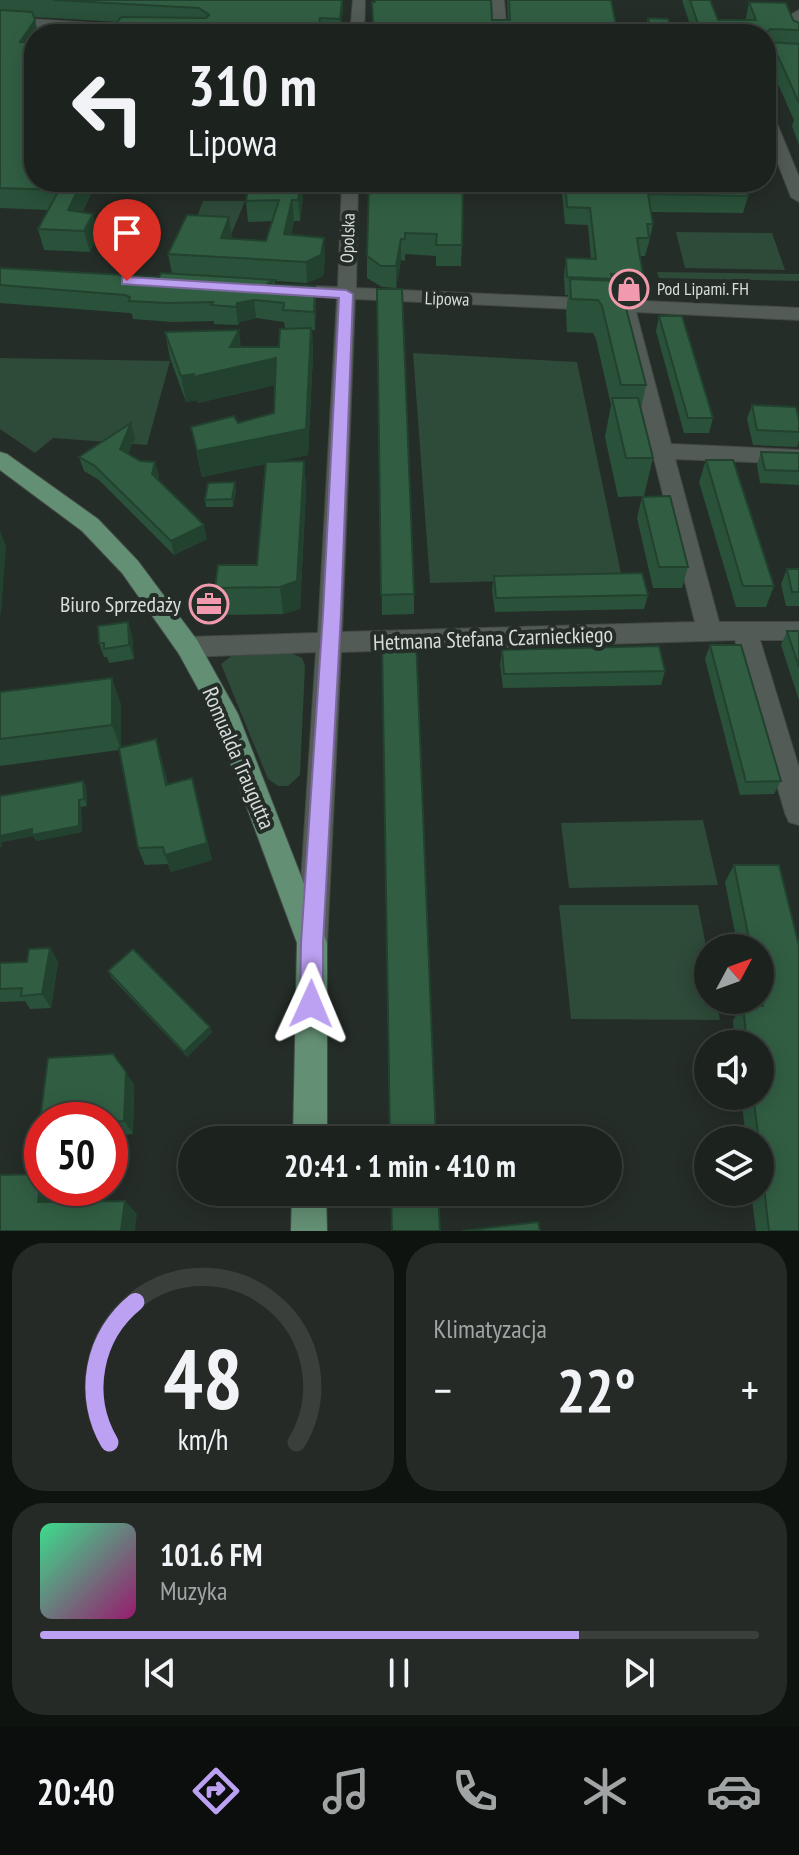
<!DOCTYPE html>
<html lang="pl">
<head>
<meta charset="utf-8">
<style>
	:root { --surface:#1c221e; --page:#252a27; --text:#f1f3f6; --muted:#a0a4a4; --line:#3a3f3c; --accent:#bca0f2 }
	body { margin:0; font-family:"PT Sans Narrow",sans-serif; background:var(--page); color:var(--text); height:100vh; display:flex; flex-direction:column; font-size:30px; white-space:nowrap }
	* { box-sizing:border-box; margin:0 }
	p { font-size:26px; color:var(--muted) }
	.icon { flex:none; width:44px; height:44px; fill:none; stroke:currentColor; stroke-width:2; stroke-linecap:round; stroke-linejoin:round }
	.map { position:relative; height:1231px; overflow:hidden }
	.panel { display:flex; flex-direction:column; gap:12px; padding:12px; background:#0f1310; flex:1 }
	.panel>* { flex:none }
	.top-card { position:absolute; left:24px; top:24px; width:752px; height:168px; border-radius:32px; box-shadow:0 4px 20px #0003,0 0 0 2px var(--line); background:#1c221e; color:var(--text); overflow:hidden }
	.needle { width:52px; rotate:49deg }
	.controls { position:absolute; left:694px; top:934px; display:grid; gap:16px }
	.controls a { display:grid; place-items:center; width:80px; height:80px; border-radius:50%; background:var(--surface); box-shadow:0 4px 20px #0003,0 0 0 2px var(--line); font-size:40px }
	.speed { position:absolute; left:24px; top:1102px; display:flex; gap:16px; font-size:40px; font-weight:700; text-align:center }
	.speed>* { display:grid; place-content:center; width:104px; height:104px; border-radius:50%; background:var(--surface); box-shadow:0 4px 20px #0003,0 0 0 2px var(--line); line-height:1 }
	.speed .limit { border:12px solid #d22; background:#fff; color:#111 }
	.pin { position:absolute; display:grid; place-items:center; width:68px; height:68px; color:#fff; margin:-82px -34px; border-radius:50% 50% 50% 0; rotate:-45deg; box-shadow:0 0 8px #0007 }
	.pin .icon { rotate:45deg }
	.me { position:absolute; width:88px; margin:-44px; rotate:1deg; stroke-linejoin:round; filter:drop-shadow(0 0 6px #0008) }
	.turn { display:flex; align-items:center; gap:28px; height:168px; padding:0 32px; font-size:36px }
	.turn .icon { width:104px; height:104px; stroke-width:2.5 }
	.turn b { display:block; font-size:56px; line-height:68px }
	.big { font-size:60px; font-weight:700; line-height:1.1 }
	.panel .card { flex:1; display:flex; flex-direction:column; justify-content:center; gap:12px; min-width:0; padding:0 28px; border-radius:32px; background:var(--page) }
	.panel .dial { align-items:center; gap:0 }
	.dial svg { height:208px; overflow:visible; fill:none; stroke:var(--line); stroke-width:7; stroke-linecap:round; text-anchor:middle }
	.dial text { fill:var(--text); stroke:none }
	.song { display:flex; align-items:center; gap:24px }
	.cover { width:96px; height:96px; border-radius:12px; background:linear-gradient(135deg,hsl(150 70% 55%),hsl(320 70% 35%)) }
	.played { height:8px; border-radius:4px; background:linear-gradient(90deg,var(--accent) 75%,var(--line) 75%) }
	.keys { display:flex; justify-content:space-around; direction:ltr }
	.heat { display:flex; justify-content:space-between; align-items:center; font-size:44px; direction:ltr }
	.panel .tiles { flex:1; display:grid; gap:12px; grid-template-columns:1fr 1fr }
	.card:last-child { grid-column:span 2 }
	.trip { position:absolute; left:178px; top:1126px; width:444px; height:80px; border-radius:40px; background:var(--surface); box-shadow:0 4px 20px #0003,0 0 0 2px var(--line); font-weight:700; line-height:80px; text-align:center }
	.tabs { display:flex; height:128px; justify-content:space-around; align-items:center; background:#0b0e0c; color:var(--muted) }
	.tabs .icon { width:56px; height:56px }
	.tabs .current { color:var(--accent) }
	.tabs b { font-size:36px; color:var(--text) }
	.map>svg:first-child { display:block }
	.green { fill:#2e4a39 }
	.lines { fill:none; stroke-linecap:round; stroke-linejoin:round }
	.minor-casing { stroke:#434a45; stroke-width:2 }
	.major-casing { stroke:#434a45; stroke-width:2 }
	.minor { fill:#525b55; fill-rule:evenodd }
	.major { fill:#638f74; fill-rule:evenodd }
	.wall { fill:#2a513a }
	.shaded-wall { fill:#22422f }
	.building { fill:#315e43; stroke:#22422f; stroke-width:2 }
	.route { fill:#bca0f2; stroke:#7a689d; stroke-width:2 }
	.labels { text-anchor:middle; stroke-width:8; stroke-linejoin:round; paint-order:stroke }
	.far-street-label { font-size:18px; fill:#d8ddda; stroke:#252d28 }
	.far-poi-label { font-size:18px; fill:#d8ddda; stroke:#252d28; text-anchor:start }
	.poi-label { font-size:22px; fill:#d8ddda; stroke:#252d28; text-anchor:end }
	.street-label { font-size:22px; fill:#d8ddda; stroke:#252d28 }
</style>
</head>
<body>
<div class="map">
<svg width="799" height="1231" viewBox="0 0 799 1231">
	<rect width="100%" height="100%" fill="#252d28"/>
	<g class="green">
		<path d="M203,201h42l-15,36 -40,-2z"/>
		<path d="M676,232l96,1 13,37 -100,-2z"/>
		<path d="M657,272l142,2v7l-140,-3z"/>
		<path d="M413,353l164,9 45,216 -192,5z"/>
		<path d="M0,358l170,3 -23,84 -94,-7 -18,15 -35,-24z"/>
		<path d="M291,653l11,5 3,8 -5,109 -12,11h-10l-10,-7 -47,-115 13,-10z"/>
		<path d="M703,820l15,65 -149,3 -8,-65z"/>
		<path d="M559,905h139l10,52v43h8l4,20 -149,-1z"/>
	</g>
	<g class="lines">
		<defs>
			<g id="minor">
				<path d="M353,0h12l-1,34h-14z"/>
				<path d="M492,0h12l3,34h-14z"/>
				<path d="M799,10v29l-7,-4 -7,-17z"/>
				<path d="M0,17l201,13 7,4h-68l-140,-9z"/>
				<path d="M766,110l7,4 26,63v25l-8,-5 -25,-64z"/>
				<path d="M342,182h16l-2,106 443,20v12l-163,-8 35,132 128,6v14l-124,-5 44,163h80v18h-39l39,128v57l-10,-3 -4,-9 -50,-173 -394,12 -14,291 -4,10 -11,4 -11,-4 -4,-10 19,-291 -128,5 -9,-3 -3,-7 3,-7 9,-3 130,-4 19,-335 -55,-3 -9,-5 9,-5 56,2zM355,299l262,12 78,311 -353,10z"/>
			</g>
			<g id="major">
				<path d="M0,452l7,2 91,65 40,42 59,79 41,74 89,229v197h-34l4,-197 -84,-227 -34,-62 -57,-81 -40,-42 -82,-61z"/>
				<path d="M292,1192h34l1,39h-36z"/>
			</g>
		</defs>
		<use href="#minor" class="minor-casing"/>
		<use href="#major" class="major-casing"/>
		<use href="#minor" class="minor"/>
		<use href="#major" class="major"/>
	</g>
	<g class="wall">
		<path d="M0,0h343l-2,34h-232l9,-12 -84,-5 4,17h-4v148h63l-15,30 16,23 -8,17 -46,-2 -6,-21 10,-19 -48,-2z"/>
		<path d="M507,0h104l5,25 -1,9h-242l-1,-32 120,18h16z"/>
		<path d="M682,0h28l8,20h28v-2l3,-16 50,21v122l-7,-19 2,-6 -21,-47 -7,-1v-38h-73z"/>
		<path d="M648,18l25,16h-28z"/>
		<path d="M561,182h182l5,14 -5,17 -92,-1 2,12 -4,18 -4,14h-5l3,19 -4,18h-17l24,92 -5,24 12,49 -9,38 -26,1 -13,-60 6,-32 -15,-66 -3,-6 -26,-1 -1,-20 2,-17h-3l-1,-19 2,-18 25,1 -3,-34 -23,-1z"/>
		<path d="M439,184l23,61 -1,21h-25v-10l-31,-2v7l-4,-1 -5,28 -14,-1 -15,-9v-22z"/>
		<path d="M303,198l-3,23h-6l-3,14 34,24 -2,17 -16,7 -32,-2v3l40,2 1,19 -1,25h-3l1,24 -5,101 -32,6h28l2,28 -6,120 -17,5 -63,1 -5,-27 42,-23 8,-101 -63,13 -11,-50 47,-4 36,-10 1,-28 -77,18 -1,-3 -11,2 -16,-44 -5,-26 76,15h38l6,-19 -1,-6 -28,-4 -16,4 -2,3 -24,-1v-3l-42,1 -39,-3 -1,-5 -3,-1 -129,-10v-35l159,9 13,-4 -4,-19 64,-16 -1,1 35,2 6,-20 -24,1 -2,-21z"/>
		<path d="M377,289l37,305v20l-32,1z"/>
		<path d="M659,316l54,102 -4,15h-25l-28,-102z"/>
		<path d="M752,405l47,15v21l-2,6 -44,-2 -6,-26z"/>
		<path d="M135,438l-7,16 31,22 -1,4 49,59 -33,16 -75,-75 -15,-9 -5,-14z"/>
		<path d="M761,452l38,1v32l-39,-2 -3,-18z"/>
		<path d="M706,460l68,126 -8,21h-30l-37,-125z"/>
		<path d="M236,490l-3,17h-27l-1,-7z"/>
		<path d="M642,497l46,70 -6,21h-29l-16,-70z"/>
		<path d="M787,569h12v37h-13l-5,-22z"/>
		<path d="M494,576l154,19 -4,14 -149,3 -3,-22z"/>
		<path d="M128,622l4,14 2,23 -25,4 -2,-6h-3l-5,-14z"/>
		<path d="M787,631h12v69l-18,-55z"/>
		<path d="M710,645l71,136 -7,13 -34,1 -35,-136z"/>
		<path d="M502,650l163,21 -4,14 -158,3 -3,-24z"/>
		<path d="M0,692l121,12v44l40,9 7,28 24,-7 20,82 -41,12 -3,-8 -23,1 -7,-17 -19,-98 -119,16z"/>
		<path d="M83,781l3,6 1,19 -6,1 1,25 -46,9 -3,-5 -31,6v5h-2v-51z"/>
		<path d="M734,865l65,81v285h-43l-5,-39h9v-52h-14l-5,-44h19v-52h-25l-2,-24 10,-15h6l-1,-5h12v-52h-22l-13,-66z"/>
		<path d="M50,948l8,14 -7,46 -21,1 -5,-8 -25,1v-39l27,-1z"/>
		<path d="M108,971l104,61 -25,25 -76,-80z"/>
		<path d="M113,1054l21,31 -1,49 -23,2v-16h-68v12l-3,-4 9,-70z"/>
	</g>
	<g class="shaded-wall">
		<path d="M342,0h1l-2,34 -1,-15z"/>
		<path d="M35,20l3,14h-4v13l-14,-5z"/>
		<path d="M82,182h15l-24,49 -5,-21z"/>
		<path d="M301,182l2,16 -3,23 -2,-21z"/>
		<path d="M292,200l2,21 -8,34 -2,-21z"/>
		<path d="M93,214l5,21 -8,17 -6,-21z"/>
		<path d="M229,217l3,21 -8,21 -3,-21z"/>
		<path d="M324,238l1,21 -2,17 -16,7 -1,-21z"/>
		<path d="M401,239v21l-5,28v-22z"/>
		<path d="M315,286l1,19 -1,25 -1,-18z"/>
		<path d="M254,300l2,18 -16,4 -2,3 -2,-18 1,-4z"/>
		<path d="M311,328l2,26 -5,101 -106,22 -5,-26 109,-22z"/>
		<path d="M239,330l3,26 34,2 2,26 -80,19 -1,-3 -11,2 -5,-26 49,-29z"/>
		<path d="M131,423l4,15 -11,25 -4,-14z"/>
		<path d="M304,461l2,28 -6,120 -17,5 -3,-27z"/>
		<path d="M155,462l4,14 -4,13 -3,-15z"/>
		<path d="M235,482l1,8 -3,17 -1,-8z"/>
		<path d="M204,525l3,14 -33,16 -3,-14z"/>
		<path d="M0,531l6,15 -5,69 -1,-2z"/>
		<path d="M128,622l4,14 2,23 -5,-14z"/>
		<path d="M112,678l9,26v46l-9,-25z"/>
		<path d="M156,739l5,18 11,46 -6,-18z"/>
		<path d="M192,778l20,82 -41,12 -6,-17z"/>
		<path d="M83,781l3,6 1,19 -3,-7z"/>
		<path d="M79,800l2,7 1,25 -46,9 -3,-5 -31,6v5h-2v-11l32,-7z"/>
		<path d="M50,948l8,14 -7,46 -9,-14z"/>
		<path d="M210,1027l2,5 -25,25 -3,-5z"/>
		<path d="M126,1072l8,13 -1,49 -9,-13z"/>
		<path d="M42,1175v13l15,1 -4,27 -15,-14z"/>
		<path d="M125,1201l12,13 -2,17h-14z"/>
	</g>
	<g class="building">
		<path d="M53,0h289l-2,19 -20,-1 -2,16h-209l12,-17 85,1 3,-3 -10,-7z"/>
		<path d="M375,0h116l1,20h18l-1,-20h102l5,25h-6l2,9h-108l-1,-6 -32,-1 1,7h-98l2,-11h-3l-1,-21h3z"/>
		<path d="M690,0h20l8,20h38l-7,-18 37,1 7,17 6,3v7l-29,-1 -3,3 1,10 31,2v59l-21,-47h-12v-22h-54l-2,-7h-11z"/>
		<path d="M0,10l32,2 3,8 -15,22 14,1v139h48l-14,28 25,4 -9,17 -46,-2 21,-39 -59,-2z"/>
		<path d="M648,18l20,1 5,15h-20z"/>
		<path d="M249,182h52l-3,18h-6l-8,34 40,4 -3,17 -15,7 -138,-8 19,-39 42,2 -8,21 45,3 13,-41 -33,1z"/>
		<path d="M369,182h70v2h24l-1,61h-26l1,-11 -32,-1v6h-4l-5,27h-15l-14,-10z"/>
		<path d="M565,182h178l5,14 -100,-2 5,30h-6l2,14h-12l6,37 -32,-1 1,5 -45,-2 -1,-19 30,1 -6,-51 -23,-1z"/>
		<path d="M0,268l159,9 2,-4 114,7 -8,4 48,2 -1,26 -31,-2 1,-7 -30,-3 -17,3 -1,4 -25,-2 2,-3 -45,1 -39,-2 1,-4 -5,-2 -125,-10z"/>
		<path d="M570,279l49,2 27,104h-25l-19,-79 -4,-6 -27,-1z"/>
		<path d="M377,289h25l12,305 -33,1z"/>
		<path d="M659,316h23l31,102h-25z"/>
		<path d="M311,328l-5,101 -109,22 -6,-24 43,-11 4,7 36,-10 2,-55 -83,19 1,-3 -13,2 -16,-44 74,-2 -9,17h49l1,-18z"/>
		<path d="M612,398h26l15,60h-27z"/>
		<path d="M752,405l44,2 3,13v12l-42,-2z"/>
		<path d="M131,423l-11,26 20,12 15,1 -3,12 52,51 -33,16 -76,-75 -16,-9z"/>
		<path d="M761,452l38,1v18l-34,-1z"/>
		<path d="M706,460h27l41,126h-31z"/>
		<path d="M304,461l-7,120 -17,6 -65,1 3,-23h39l9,-103z"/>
		<path d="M235,482l-3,17 -27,1 3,-17z"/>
		<path d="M670,496l18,71h-29l-17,-70z"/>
		<path d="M787,569h12v23h-7z"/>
		<path d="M642,573l6,22 -152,3 -2,-22z"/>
		<path d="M128,622l1,23 -25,4v-6h-5l-1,-17z"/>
		<path d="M787,631h12v36z"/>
		<path d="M416,638l20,502h-46l-8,-501z"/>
		<path d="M710,645h31l40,136 -35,1z"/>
		<path d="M659,646l6,25 -161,3 -2,-24z"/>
		<path d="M112,678v47l-112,14v-47z"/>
		<path d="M156,739l10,46 26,-7 15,65 -42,12 -2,-8 -25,1 -19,-100z"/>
		<path d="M83,781l1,18 -5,1v26l-47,9v-6l-32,7v-40z"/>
		<path d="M734,865h45l20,81v285h-30l-9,-79v-12h-1l-6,-44h7v-52h-13l-4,-39 20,1 -3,-14v-44h-9z"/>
		<path d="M50,948l-8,46 -21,2 1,-8 -22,1v-26l27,-1 2,-13z"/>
		<path d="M133,949l77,78 -26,25 -76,-81z"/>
		<path d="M113,1054l13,18 -2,49 -14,1v-2h-68v8h-3l9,-70z"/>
		<path d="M42,1174l-4,28 87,-1 -4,30h-121v-56z"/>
		<path d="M391,1192h47l2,39h-48z"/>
		<path d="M538,1222l2,9h-78z"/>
	</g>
	<path class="route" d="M127,277l219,13 7,4 -12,320 -18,329v61l-3,8 -9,4 -8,-4 -3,-8 1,-61 22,-329 16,-316 -217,-14v-6z"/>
	<defs>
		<symbol id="shop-ring" viewBox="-11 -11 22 22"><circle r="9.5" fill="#252d28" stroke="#f29aad" stroke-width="1.5"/><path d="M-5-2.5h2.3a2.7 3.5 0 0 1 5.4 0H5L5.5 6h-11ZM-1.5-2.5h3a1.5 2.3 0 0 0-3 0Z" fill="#f29aad"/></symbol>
		<symbol id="office-ring" viewBox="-11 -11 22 22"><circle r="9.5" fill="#252d28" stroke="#f29aad" stroke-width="1.5"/><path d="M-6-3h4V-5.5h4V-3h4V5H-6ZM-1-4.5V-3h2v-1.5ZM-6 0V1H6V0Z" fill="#f29aad"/></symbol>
	</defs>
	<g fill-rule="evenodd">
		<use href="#shop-ring" x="607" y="267" width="44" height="44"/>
		<use href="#office-ring" x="187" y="582" width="44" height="44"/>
	</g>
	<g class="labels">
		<g class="far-street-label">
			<text transform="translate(348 238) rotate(-88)" y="6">Opolska</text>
			<text transform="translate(447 299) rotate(2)" y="6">Lipowa</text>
		</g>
		<g class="far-poi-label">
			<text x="657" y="295">Pod Lipami. FH</text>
		</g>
		<g class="poi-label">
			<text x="181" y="612">Biuro Sprzedaży</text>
		</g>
		<g class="street-label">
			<text transform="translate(493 638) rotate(-2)" y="8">Hetmana Stefana Czarnieckiego</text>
			<text transform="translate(239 758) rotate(67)" y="8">Romualda Traugutta</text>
		</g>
	</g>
</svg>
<div class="controls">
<a><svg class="needle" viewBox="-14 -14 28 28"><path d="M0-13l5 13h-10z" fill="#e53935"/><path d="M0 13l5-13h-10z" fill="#a0a4a4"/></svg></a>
<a><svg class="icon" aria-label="sound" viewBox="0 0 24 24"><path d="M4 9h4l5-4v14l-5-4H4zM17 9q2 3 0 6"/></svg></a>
<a><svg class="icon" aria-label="layers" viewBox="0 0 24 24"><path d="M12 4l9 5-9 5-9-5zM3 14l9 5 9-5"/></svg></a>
</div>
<div class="speed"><div class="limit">50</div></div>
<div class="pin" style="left:127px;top:281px;background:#d93025"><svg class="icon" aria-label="arrive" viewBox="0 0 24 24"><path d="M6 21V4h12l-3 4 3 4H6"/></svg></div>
<svg class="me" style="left:311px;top:1004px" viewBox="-20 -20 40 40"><path d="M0-17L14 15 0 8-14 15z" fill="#bca0f2" stroke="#fff" stroke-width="4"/></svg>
<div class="trip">20:41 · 1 min · 410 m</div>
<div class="top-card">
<div class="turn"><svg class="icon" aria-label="left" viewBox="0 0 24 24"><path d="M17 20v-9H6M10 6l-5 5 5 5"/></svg><div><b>310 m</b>Lipowa</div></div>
</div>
</div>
<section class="panel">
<div class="tiles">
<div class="card dial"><svg viewBox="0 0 100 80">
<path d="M14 69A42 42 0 1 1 86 69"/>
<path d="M14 69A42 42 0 0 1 24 15" stroke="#bca0f2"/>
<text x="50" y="56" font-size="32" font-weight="700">48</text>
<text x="50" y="72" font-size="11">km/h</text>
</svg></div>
<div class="card"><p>Klimatyzacja</p>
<div class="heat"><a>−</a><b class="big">22°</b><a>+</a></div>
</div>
<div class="card">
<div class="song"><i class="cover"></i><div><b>101.6 FM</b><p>Muzyka</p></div></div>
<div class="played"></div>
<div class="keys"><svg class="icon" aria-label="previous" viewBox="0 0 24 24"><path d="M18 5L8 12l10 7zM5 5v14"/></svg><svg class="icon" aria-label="pause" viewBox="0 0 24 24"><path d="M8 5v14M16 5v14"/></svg><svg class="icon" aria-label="next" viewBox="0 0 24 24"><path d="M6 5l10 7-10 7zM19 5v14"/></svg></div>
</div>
</div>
</section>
<nav class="tabs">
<b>20:40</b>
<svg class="icon current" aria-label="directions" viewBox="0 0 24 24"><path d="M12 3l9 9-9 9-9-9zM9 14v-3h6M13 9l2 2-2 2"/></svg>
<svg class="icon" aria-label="music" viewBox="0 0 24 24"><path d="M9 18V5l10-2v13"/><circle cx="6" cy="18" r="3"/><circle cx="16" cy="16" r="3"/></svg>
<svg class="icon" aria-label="phone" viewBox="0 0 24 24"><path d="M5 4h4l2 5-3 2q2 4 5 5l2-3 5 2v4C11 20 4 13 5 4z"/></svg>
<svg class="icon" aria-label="climate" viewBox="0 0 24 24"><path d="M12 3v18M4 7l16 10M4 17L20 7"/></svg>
<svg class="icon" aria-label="car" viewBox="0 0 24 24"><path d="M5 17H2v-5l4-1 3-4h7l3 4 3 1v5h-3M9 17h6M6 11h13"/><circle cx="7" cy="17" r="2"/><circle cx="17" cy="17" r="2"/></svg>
</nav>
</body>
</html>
